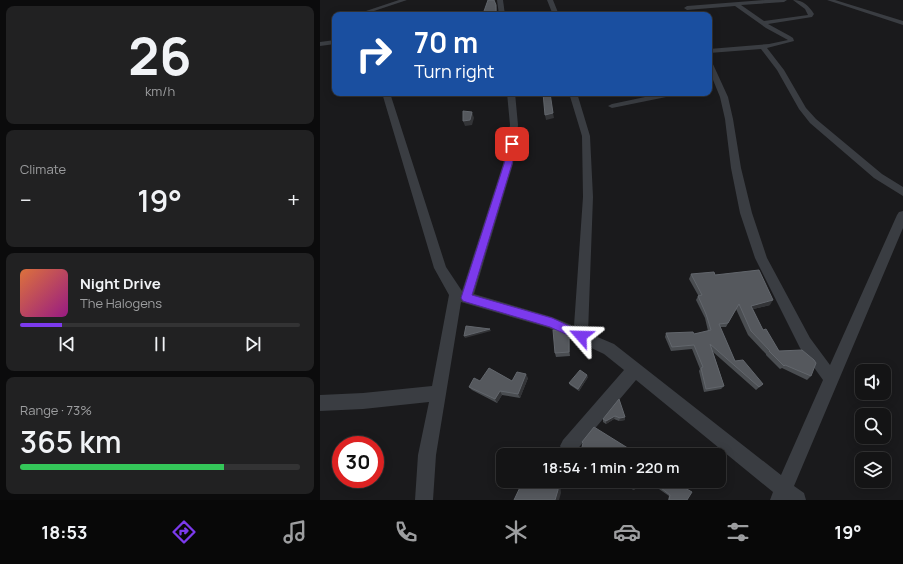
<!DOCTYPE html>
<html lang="en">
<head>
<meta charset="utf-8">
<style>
	:root { --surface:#141415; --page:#212122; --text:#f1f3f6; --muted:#9d9ea0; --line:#333334; --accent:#7c3aed }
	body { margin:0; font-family:Manrope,sans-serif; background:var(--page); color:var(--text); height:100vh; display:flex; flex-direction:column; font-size:15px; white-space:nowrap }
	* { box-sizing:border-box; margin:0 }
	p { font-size:13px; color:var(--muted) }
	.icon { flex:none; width:22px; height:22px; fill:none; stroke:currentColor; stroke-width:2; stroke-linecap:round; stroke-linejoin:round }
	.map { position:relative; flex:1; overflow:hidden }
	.side { display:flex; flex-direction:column; gap:6px; padding:6px; background:#0b0b0c; width:320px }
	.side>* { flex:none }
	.top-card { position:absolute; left:12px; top:12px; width:380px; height:84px; border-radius:8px; box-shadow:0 2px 10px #0003,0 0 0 1px var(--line); background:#1a4fa0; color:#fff; overflow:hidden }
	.buttons { position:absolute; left:535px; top:364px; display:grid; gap:8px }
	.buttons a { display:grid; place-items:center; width:36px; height:36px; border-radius:8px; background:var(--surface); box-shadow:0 2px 10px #0003,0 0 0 1px var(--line); font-size:20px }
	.speed { position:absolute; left:12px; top:436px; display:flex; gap:8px; font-size:20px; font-weight:700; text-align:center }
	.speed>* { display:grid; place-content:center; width:52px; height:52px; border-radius:50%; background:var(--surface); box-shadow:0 2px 10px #0003,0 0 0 1px var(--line); line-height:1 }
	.speed .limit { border:6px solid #d22; background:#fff; color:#111 }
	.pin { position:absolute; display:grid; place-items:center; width:34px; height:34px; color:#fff; margin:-17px; border-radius:8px; box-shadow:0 2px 6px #0006 }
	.me { position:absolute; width:44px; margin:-22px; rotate:295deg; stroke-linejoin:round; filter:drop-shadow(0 0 3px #0008) }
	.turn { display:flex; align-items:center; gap:14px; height:84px; padding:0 16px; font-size:18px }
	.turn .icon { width:52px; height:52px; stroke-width:2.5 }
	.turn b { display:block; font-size:28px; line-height:34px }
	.big { font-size:30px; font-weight:600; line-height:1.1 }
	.side .tile { flex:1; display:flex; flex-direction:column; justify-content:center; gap:6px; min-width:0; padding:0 14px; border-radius:8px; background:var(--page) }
	.side .dial { align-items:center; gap:0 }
	.dial b { font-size:52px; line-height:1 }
	.song { display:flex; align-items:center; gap:12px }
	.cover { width:48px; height:48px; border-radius:6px; background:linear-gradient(135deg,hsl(20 70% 55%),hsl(310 70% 35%)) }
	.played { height:4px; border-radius:2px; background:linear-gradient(90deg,var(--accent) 15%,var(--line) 15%) }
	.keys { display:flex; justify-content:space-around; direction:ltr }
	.heat { display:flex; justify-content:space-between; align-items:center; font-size:22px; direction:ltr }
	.charge { height:6px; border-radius:3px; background:linear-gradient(90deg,#34c759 73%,var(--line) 0) }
	.trip { position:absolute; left:176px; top:448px; width:230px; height:40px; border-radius:8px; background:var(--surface); box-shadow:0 2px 10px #0003,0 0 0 1px var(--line); font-weight:600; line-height:40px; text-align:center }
	.menu { display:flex; height:64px; justify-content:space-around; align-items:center; background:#080808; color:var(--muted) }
	.menu .icon { width:28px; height:28px }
	.menu .selected { color:var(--accent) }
	.menu b { font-size:18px; color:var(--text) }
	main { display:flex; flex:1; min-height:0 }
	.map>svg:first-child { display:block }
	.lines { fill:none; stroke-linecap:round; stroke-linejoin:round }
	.minor { fill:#3a3d42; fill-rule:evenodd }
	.wall { fill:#4a4d51 }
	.shaded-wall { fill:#333437 }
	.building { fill:#55585d; stroke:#62666c }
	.route { fill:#7c3aed; stroke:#51269a }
</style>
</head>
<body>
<main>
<section class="side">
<div class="tile dial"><b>26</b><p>km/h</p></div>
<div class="tile"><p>Climate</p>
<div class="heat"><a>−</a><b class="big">19°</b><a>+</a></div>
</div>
<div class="tile">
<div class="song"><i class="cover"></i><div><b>Night Drive</b><p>The Halogens</p></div></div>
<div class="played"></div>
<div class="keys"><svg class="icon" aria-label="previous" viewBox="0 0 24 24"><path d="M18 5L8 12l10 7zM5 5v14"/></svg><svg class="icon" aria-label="pause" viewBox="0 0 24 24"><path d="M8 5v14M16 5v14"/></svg><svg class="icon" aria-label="next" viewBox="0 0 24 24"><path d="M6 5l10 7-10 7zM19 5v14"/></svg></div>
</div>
<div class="tile"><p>Range · 73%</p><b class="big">365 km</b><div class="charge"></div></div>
</section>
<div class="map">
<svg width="583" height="500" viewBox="0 0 583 500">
	<rect width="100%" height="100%" fill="#1a1a1c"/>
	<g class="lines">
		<g class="minor">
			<path d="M79,0h8l-36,12 -5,-1z"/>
			<path d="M177,0h6l2,15h-6z"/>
			<path d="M227,0h6l6,15h-6z"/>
			<path d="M445,0h22l-3,2 -43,3 23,16 44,-6 -3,-6 -12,-9c10,0 16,6 21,14l-2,3 -44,7 22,12 3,2 1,3 -27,7 17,22 22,38 10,11 66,55 21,13v9l-29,-18 -64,-55 -11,-14 -22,-39 -16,-21 -52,4v-4l60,-5 19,-4 -22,-12 -31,-22 -48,4 -3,-2 3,-2z"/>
			<path d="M507,0h8l68,21v4z"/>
			<path d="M15,40v4l-15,2v-4z"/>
			<path d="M389,60l3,2 16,35 5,22 8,49 11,45 15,45 43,80 20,27 67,-150 2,-3 4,-1v17l-109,258 10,7 2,7h-36l3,-8 -137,-112 -61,72 -6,3 -6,-3 -3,-6 3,-6 61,-70 -20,-16 -55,-26 -88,-26 -25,153 -3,45h-18l3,-45 11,-53 -66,7 -43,2v-16l43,-2 69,-7 17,-91 -15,-27 -52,-175h8l56,174 16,24 41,-127 7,-39 -3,-32h8l3,32 -5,39 -39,130 78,23 22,9 9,-129 -1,-61 -13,-43h8l13,43 3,61 -5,136 26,11 167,131 42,-95 -23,-32 -45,-90 -15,-45 -9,-45 -6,-49 -5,-22 -11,-27z"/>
			<path d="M344,93h16l-4,2 -64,13 -4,-2 4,-2z"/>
		</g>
	</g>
	<g class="wall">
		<path d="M371,274l24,1 55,30 -17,4 10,21 16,21 32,25 -4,4 -25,-12 -2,1 -14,-14v-1l-18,-19 -12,-26 -10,18h-6l15,34 28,23 -7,6 -43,-38 11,34 -3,3 -17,3 -5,-21 1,-2 -8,-20 -21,2 -6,-14 1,-4 28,1 14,-3 -3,-13 -9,-18 2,-4v-1l-9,-16z"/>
		<path d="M250,340v16l-14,1 -1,-4z"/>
		<path d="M268,377l-9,14 -9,-6 -1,-2z"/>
		<path d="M208,378l-8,20 -18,-3 -5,8 -25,-13 -3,-3 11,-6h32z"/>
		<path d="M299,399l6,21 -6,1 -5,-2 -8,5 -3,-2v-3z"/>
		<path d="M307,481h20l-2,4 -12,5z"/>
		<path d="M346,481l21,19h-19l1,-4 -10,-7z"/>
	</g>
	<g class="shaded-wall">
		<path d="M176,5l1,4v6h-14v-1z"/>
		<path d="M152,112l2,6 -2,7 -7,1 -2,-5z"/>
		<path d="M233,113l1,5 -8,2 -1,-5z"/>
		<path d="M453,300l-3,5 -21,5 2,-4z"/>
		<path d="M170,329l1,2 -26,7 -1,-2z"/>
		<path d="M249,335l1,5v16l-1,-4z"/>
		<path d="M206,374l2,4 -8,20 -2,-4z"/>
		<path d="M267,375l1,2 -9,14 -1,-2z"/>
		<path d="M180,391l2,4 -5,8 -2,-4z"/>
		<path d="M295,416l-1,3 -8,5v-3z"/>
		<path d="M305,417v3l-6,1 1,-3z"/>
		<path d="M238,481h2l1,12 -2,7h-4z"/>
		<path d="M327,483l-2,2 -12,5 1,-2z"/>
	</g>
	<g class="building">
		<path d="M168,0h6l2,5v8l-13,1z"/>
		<path d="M223,93h7l3,20 -8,2z"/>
		<path d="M143,111l9,1 -2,8 -7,1z"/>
		<path d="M439,270l14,30 -22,6 12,24 3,-1 13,22 23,-1 12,10 2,3 -5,13 -26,-11 -1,1 -15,-15h1l-19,-20 -12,-27 -11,19 -9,1 16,37 8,-1 20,24 -4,3 -49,-43 14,42 -18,3 -5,-21 2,-1 -9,-22 -22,2 -6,-14 27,-1 1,2 17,-4 -5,-16 -8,-18 4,-1 -11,-21 23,-2 1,3z"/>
		<path d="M146,326l24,3 -26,7z"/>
		<path d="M233,330h6l10,5v17l-14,1z"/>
		<path d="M169,368l23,13 5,-9 9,2 -8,20 -18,-3 -5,8 -26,-12 5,-9 6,3z"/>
		<path d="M260,370l7,5 -9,14 -9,-6z"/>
		<path d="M299,399l6,18 -5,1 -5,-2 -9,5 -3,-2z"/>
		<path d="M274,427l45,28h-59l3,-12 -1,-1z"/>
		<path d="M203,481h35v9l-3,10h-41z"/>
		<path d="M309,481h18v2l-13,5z"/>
		<path d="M346,481h7l19,11 -5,8h-18l1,-5 -9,-7z"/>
	</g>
	<path class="route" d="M190,142l6,2 -4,20 -40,131 80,23 33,15 2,3 -2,4 -4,1 -31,-14 -84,-25 -3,-1 -2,-3 43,-134z"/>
</svg>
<div class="buttons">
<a><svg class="icon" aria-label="sound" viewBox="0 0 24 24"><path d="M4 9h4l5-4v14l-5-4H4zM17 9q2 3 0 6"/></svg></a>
<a><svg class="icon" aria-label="search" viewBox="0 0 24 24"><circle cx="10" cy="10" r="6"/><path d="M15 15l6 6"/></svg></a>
<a><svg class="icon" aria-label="layers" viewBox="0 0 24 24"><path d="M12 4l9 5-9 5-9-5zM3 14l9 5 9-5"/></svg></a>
</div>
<div class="speed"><div class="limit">30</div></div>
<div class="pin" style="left:192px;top:144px;background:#d93025"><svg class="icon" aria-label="arrive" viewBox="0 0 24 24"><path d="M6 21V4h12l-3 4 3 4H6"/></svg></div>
<svg class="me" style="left:261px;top:336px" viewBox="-20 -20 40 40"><path d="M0-17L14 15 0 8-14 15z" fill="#7c3aed" stroke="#fff" stroke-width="4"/></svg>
<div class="trip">18:54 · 1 min · 220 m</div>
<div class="top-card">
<div class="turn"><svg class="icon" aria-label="right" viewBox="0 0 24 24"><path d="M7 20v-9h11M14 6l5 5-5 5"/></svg><div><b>70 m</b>Turn right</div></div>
</div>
</div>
</main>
<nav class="menu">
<b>18:53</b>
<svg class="icon selected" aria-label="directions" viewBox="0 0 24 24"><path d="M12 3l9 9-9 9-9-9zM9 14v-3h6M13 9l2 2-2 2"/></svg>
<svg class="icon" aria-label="music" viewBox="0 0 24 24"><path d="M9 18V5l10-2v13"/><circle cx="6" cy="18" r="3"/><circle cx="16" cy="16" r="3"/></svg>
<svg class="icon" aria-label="phone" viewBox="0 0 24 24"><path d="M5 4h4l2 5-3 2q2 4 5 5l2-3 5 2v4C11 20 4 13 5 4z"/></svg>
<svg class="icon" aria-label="climate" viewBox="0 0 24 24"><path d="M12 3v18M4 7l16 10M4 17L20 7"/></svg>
<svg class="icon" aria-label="car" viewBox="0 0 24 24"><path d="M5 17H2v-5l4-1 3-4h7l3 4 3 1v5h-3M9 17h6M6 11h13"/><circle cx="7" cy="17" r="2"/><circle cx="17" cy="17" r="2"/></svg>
<svg class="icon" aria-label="filters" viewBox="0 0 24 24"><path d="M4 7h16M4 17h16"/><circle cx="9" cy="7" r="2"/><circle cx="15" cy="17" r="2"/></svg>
<b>19°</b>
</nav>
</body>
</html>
